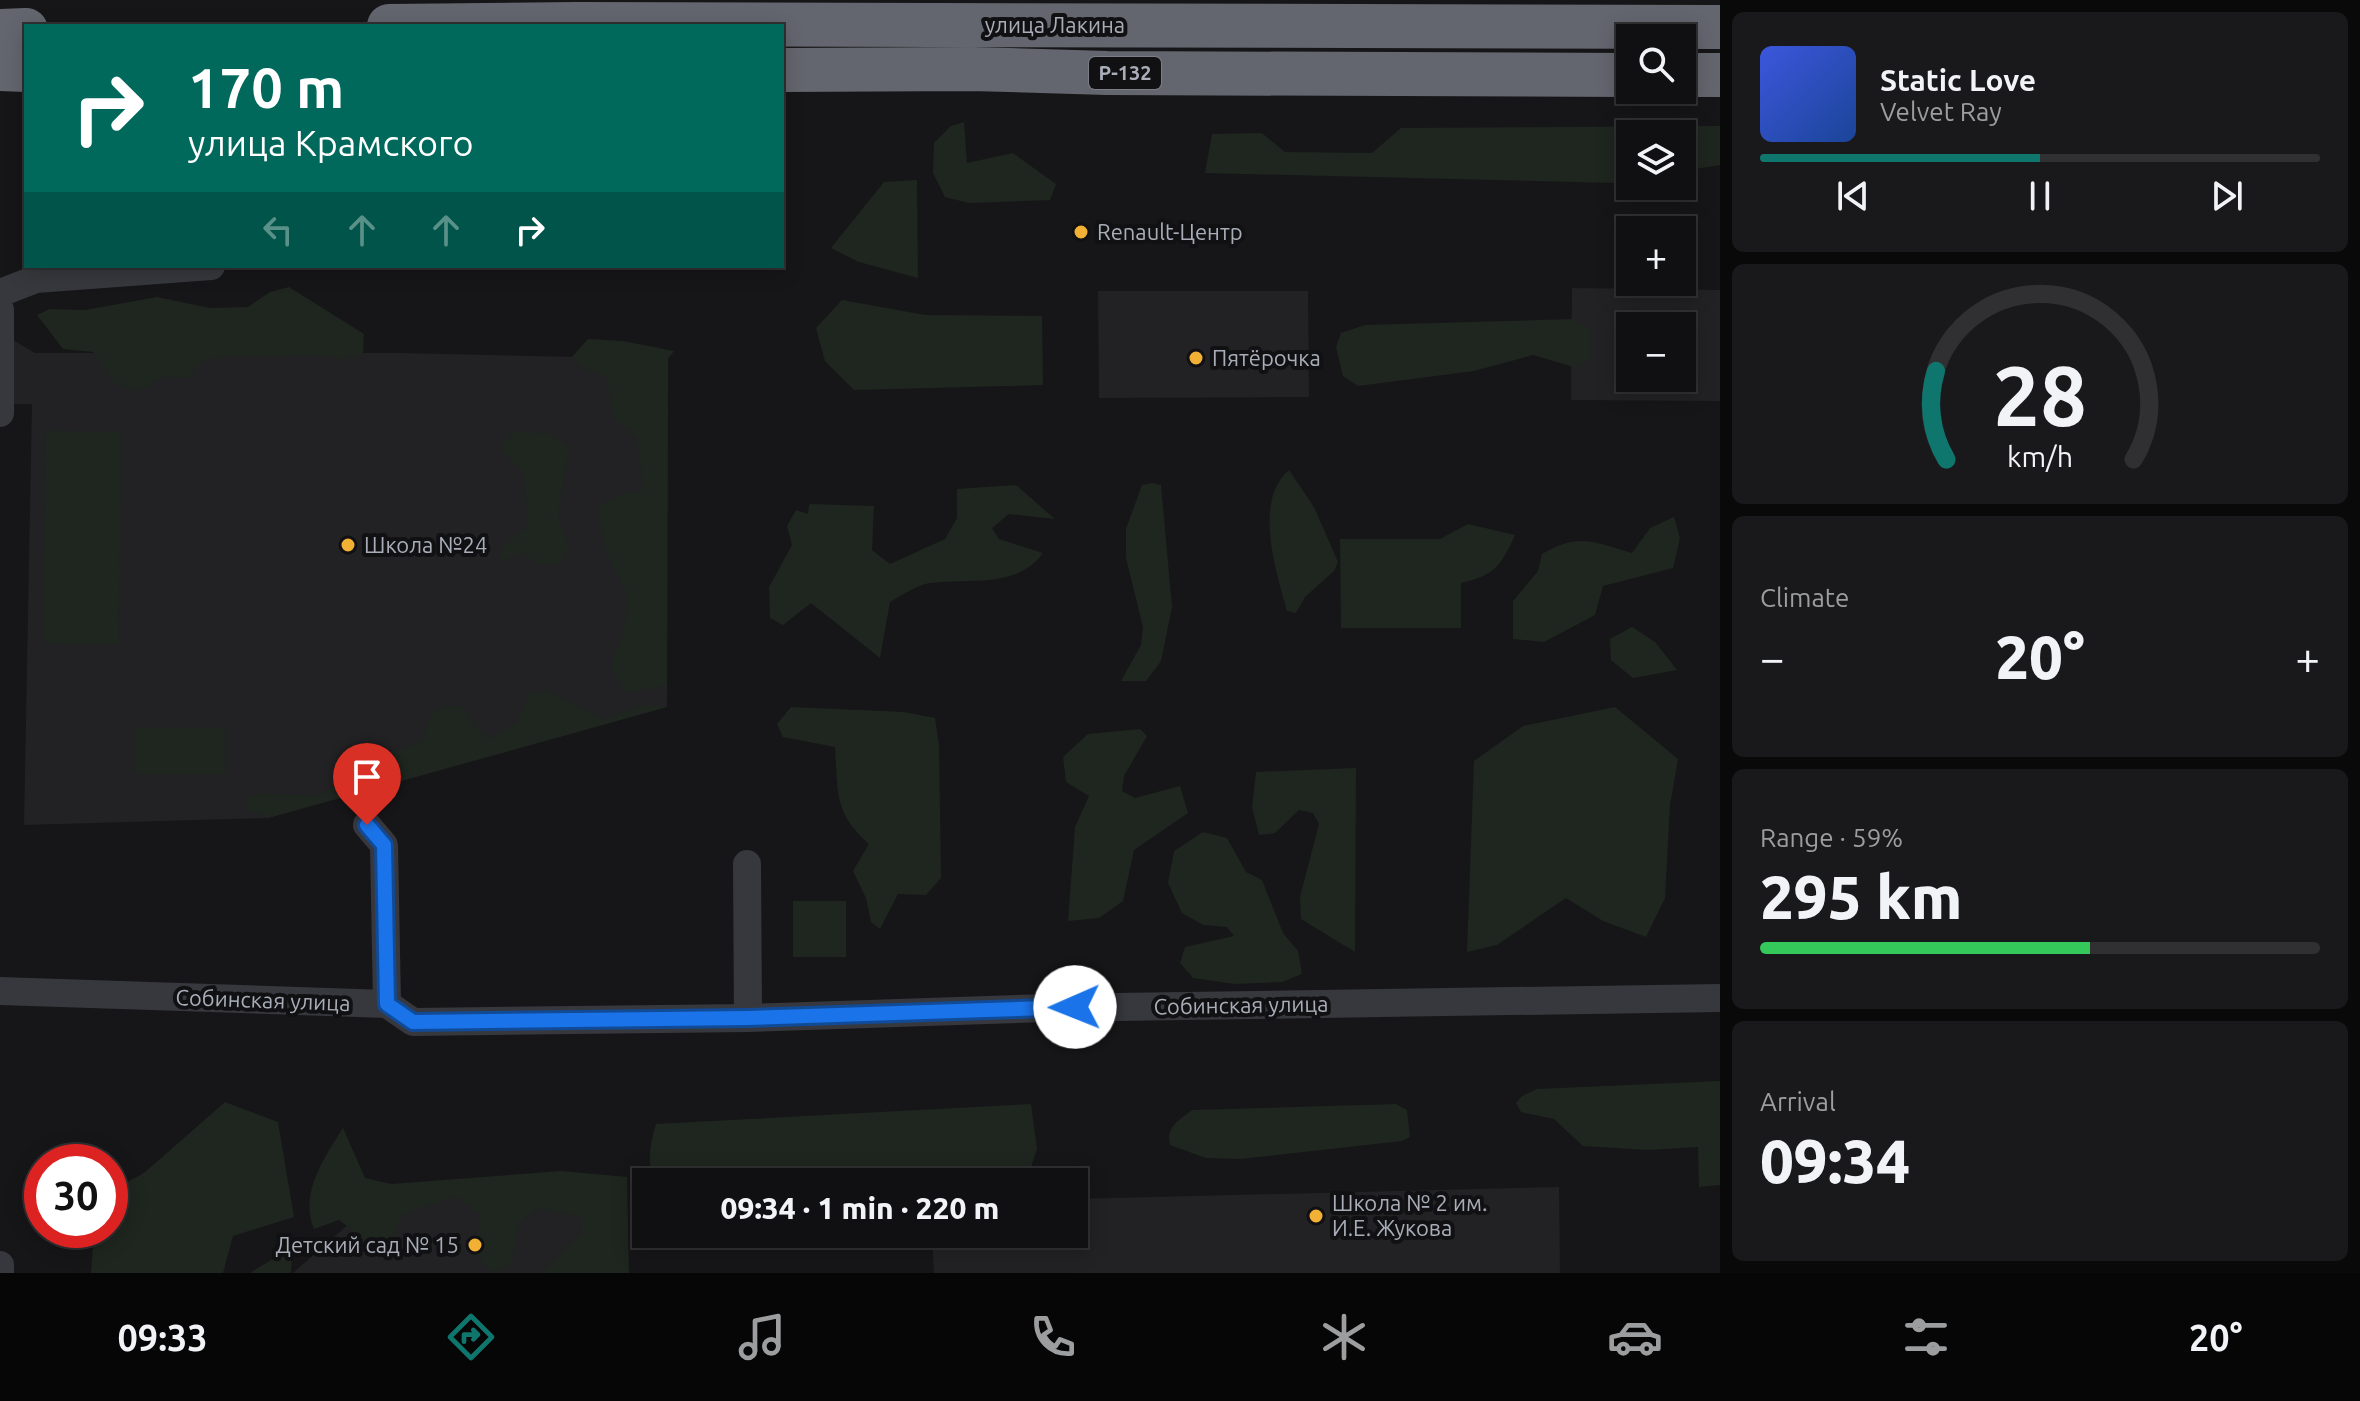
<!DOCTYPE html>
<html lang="en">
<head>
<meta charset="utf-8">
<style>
	:root { --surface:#101012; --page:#19191b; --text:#f1f3f6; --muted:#9c9d9f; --line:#303032; --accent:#0f766e }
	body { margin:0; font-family:Ubuntu,sans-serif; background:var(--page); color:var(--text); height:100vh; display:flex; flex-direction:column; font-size:30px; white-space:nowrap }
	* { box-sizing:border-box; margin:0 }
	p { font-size:26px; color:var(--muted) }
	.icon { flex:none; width:44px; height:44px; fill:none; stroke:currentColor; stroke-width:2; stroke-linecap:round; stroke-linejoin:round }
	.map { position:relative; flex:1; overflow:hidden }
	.drawer { display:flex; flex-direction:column; gap:12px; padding:12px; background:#09090a; width:640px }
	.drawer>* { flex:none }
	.guide { position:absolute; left:24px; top:24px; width:760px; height:244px; border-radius:0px; box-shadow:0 4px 20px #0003,0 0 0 2px var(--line); background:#00695c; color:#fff; overflow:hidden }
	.controls { position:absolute; left:1616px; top:24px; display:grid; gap:16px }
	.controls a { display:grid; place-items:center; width:80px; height:80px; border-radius:0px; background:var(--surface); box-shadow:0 4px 20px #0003,0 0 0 2px var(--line); font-size:40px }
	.speed { position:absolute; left:24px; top:1144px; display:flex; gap:16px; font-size:40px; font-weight:700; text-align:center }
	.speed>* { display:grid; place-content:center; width:104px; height:104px; border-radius:50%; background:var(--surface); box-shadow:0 4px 20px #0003,0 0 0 2px var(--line); line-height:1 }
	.speed .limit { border:12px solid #d22; background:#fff; color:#111 }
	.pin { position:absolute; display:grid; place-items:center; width:68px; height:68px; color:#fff; margin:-82px -34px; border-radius:50% 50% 50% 0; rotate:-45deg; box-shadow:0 0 8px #0007 }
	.pin .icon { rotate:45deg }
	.me { position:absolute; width:88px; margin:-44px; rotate:269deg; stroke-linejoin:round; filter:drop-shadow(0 0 6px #0008) }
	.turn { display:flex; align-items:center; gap:28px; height:168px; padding:0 32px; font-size:36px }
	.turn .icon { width:104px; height:104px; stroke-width:2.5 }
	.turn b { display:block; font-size:56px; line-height:68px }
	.lanes { display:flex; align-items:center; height:76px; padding:0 32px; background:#0003; justify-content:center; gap:40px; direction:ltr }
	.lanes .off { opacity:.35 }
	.big { font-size:60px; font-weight:800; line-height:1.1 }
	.drawer .tile { flex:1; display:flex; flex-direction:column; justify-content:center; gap:12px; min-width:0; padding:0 28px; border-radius:12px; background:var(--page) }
	.drawer .dial { align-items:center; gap:0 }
	.dial svg { height:208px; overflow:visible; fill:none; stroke:var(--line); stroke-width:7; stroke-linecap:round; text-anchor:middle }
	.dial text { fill:var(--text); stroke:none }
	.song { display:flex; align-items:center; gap:24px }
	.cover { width:96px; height:96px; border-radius:12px; background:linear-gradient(135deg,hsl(230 70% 55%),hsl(220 70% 35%)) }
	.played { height:8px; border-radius:4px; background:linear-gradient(90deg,var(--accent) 50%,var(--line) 50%) }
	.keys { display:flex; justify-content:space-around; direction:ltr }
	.heat { display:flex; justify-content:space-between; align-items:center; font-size:44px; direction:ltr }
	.charge { height:12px; border-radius:6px; background:linear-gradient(90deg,#34c759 59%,var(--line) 0) }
	.trip { position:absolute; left:632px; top:1168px; width:456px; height:80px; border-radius:0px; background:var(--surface); box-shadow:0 4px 20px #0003,0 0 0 2px var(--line); font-weight:800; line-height:80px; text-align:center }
	.tab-bar { display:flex; height:128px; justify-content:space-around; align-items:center; background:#060607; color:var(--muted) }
	.tab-bar .icon { width:56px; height:56px }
	.tab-bar .selected { color:var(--accent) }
	.tab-bar b { font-size:36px; color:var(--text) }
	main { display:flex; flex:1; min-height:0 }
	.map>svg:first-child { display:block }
	.built { fill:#222225; fill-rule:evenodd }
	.green { fill:#1e261f }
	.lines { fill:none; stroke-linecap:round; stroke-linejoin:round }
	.street { stroke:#37383d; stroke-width:28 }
	.highway { stroke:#63666e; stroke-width:44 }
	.route-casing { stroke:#114b97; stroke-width:20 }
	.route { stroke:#1a73e8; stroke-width:14 }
	.poi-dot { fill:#f2b134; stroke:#111113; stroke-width:3 }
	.labels { text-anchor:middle; stroke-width:8; stroke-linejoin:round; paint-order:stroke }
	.shield { fill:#111113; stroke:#7b7e86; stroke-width:2 }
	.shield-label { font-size:20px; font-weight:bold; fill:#a8adb8 }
	.street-label { font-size:22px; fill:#a8adb8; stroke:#111113 }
	.poi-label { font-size:22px; fill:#a8adb8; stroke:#111113; text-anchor:start }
</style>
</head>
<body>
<main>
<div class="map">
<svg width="1720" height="1273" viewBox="0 0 1720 1273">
	<rect width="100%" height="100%" fill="#161618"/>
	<g class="built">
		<path d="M1572,288l148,2v111l-149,-1zM1630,326h52v52h-52z"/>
		<path d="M1098,291h210l1,106 -210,1z"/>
		<path d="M0,332l35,21h366l267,6 -1,348 -399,111 -244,7 8,-421h-32z"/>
		<path d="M1559,1187l1,86h-626l-2,-39h142v-35z"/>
		<path d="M623,1192l2,81h-332l91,-80z"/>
	</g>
	<g class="green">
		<path d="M964,122l3,41 46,-10 43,31 -6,16 -81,3 -24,-6 -12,-24 1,-30 17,-17z"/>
		<path d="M1720,126v39l-38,6v-37h-52v46l-16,3 -409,-10 7,-39 50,-1 23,19 87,1 29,-25z"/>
		<path d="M917,180l1,98 -59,-16 -28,-14 53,-66z"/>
		<path d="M289,287l75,47 -1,20 -26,6 -8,-5 -114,2 -13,5 -12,16 -24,-2 -27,15 -25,-8 -21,-31 -30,-3 -26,-34 13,-6 35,1 72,-13 53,11 38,-1 22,-15z"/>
		<path d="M842,300l83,15 117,1 1,69 -189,5 -29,-29 -9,-33z"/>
		<path d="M1574,319l16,10v31l-16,7 -41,-12 -59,16 -116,15 -15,-10 -7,-29 5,-14 24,-8z"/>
		<path d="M588,339l35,2 51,10 -6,8 -1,327 -42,6 -14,-27 13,-35 4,-35 -22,-43 -9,-46 21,-11 25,-5 -6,-52 -23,-20 -7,-39 -26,-12 -9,-10z"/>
		<path d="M46,431l76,1 -4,213 -75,-2z"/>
		<path d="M513,431l39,3 17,15 -11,68 12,31 -11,16h-21l-16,-12 -21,10 1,-15 26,-21 -4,-52 -24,-25z"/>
		<path d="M1289,470l25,37 24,55 -4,9 -29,26 -9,16 -9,-2c-11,-39 -34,-111 2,-141z"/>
		<path d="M1152,483l9,2 11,122 -11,54 -15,20h-25l20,-36 2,-18 -17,-69v-29l16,-44z"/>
		<path d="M1016,485l39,34 -46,-5 -17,14 7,11 44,14c-26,36 -74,25 -113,30 -13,2 -28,12 -40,19l-10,56 -69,-55 -28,22 -13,-7 -1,-31 23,-42 -5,-19 9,-16 12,4 1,-10 65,2 -2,44 18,14 55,-25 12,-21v-29z"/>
		<path d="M1674,517l6,21 -7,30 -70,18 -8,29 -51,27 -31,-3v-38l25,-30 4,-17c37,-22 52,-12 90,-1l18,-25z"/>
		<path d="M1468,524l47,11c-14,31 -20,40 -54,48v45h-120l-1,-89h100z"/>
		<path d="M1632,627l23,15 22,28 -44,8 -22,-18 -1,-21z"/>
		<path d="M549,691l54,28 40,-14 24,2 -399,111 -18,-8 -4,-12 11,-4 63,1 46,-30 56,-24c10,-30 6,-34 40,-35l18,26 11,6 26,-15 12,-29z"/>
		<path d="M791,707l113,5 31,6 4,27 2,133 -15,17 -28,-1 -18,35 -9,-7 -5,-24 -13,-27 16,-27c-36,-32 -31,-53 -34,-97l-52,-10 -6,-13z"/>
		<path d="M1615,707l63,52 -8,46 -5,93 -19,39 -43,-16 -37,-23 -69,47 -30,7 7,-191 49,-35z"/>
		<path d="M136,728h90l-1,46h-90z"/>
		<path d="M1140,729l7,7 -23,40 -2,15 13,7 45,-12 8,27 -54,37 -11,51 -24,17 -31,3 7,-94 14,-31 -23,-14 -3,-25 25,-23z"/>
		<path d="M1356,768l-1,184 -54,-33 -1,-22 19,-73 -6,-11 -14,-3 -24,23 -16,2 -7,-28 4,-35z"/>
		<path d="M1203,832l24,6 19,34 16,8 21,53 15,18 4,23 -20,8 -47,2 -42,-6 -13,-15 5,-16 49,-11 -7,-9 -24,-2 -21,-12 -14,-30 6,-32z"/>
		<rect x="793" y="901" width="53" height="56"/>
		<path d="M1720,1081v104l-21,2 -1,-40 -50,3 -65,-4 -29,-27 -33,-7 -5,-9 6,-7 15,-7z"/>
		<path d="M225,1102l53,20 16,95 -61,19 -10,37h-132l3,-43h16v-39l34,-18z"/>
		<path d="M1031,1104l6,45 -9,27 -98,6h-275c-9,-19 -5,-38 1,-58z"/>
		<path d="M1396,1104l11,6 3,27 -8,4 -161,18 -35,-1 -36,-13c-5,-17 10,-26 22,-35z"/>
		<path d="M343,1128l22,50 26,6 170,-13 66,6 2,96h-86l39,-41 -1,-15 -43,-9 -19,15 -8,42 -18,8 -19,-21 7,-37 -26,-19 -54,20 -14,40 -48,-36 -25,9c-15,-35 10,-71 29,-101z"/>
		<path d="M292,1247l-1,26h-41z"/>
	</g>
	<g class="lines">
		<g class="street">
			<path d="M0,293l36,-14 175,-13"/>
			<path d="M0,310v103"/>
			<path d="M367,825l17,20 3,159"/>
			<path d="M747,864l1,154"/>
			<path d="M0,991l387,13 26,18 335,-4 297,-10 675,-10"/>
			<path d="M0,1265v8"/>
		</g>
		<g class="highway">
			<path d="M389,26l187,-2 1144,3"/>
			<path d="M0,31l26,-1"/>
			<path d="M0,69l26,1"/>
			<path d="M782,70l190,-1 135,4 523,2"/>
			<path d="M1682,75h38"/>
		</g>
	</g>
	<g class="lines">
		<defs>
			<path id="route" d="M367,825l17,20 3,159 26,18 335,-4 327,-11"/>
		</defs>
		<use href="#route" class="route-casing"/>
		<use href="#route" class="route"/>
	</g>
	<g class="poi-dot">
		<circle cx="1081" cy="232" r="8"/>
		<circle cx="1196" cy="358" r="8"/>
		<circle cx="348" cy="545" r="8"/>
		<circle cx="1316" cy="1216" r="8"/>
		<circle cx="475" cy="1245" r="8"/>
	</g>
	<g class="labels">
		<rect class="shield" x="1089" y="57" width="72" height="32" rx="6"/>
		<g class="shield-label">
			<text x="1125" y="80">Р-132</text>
		</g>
		<g class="street-label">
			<text x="1055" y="33">улица Лакина</text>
			<text transform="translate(263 1000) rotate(2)" y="8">Собинская улица</text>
			<text transform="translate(1241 1005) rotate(-1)" y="8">Собинская улица</text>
		</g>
		<g class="poi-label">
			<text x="1097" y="240">Renault-Центр</text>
			<text x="1212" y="366">Пятёрочка</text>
			<text x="364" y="553">Школа №24</text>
			<text x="1332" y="1211">Школа № 2 им.<tspan x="1332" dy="25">И.Е. Жукова</tspan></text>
			<text x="459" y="1253" text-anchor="end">Детский сад № 15</text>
		</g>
	</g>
</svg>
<div class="controls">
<a><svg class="icon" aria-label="search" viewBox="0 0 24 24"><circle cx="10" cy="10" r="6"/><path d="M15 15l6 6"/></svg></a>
<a><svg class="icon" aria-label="layers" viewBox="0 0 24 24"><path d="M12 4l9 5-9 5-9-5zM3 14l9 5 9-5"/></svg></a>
<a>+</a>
<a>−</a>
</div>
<div class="speed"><div class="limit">30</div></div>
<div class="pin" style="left:367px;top:825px;background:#d93025"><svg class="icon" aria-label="arrive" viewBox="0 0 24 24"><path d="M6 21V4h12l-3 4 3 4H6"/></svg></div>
<svg class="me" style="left:1075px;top:1007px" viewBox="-20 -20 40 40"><circle r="19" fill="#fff"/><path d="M0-13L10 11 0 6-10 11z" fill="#1a73e8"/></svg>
<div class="trip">09:34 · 1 min · 220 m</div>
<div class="guide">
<div class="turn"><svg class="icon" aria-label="right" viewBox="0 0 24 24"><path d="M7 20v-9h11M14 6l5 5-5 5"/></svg><div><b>170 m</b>улица Крамского</div></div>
<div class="lanes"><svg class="icon off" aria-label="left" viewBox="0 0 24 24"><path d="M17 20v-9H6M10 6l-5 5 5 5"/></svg><svg class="icon off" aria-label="ahead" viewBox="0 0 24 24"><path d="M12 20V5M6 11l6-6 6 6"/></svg><svg class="icon off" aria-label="ahead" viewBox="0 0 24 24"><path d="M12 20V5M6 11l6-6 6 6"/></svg><svg class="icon" aria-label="right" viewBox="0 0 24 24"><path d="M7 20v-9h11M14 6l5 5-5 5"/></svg></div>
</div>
</div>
<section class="drawer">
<div class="tile">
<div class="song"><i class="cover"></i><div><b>Static Love</b><p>Velvet Ray</p></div></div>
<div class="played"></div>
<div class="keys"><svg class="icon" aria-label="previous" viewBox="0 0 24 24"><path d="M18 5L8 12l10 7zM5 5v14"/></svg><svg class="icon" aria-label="pause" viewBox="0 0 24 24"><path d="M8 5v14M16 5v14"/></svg><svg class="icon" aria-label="next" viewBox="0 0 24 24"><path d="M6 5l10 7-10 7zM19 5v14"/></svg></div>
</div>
<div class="tile dial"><svg viewBox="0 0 100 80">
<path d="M14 69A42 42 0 1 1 86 69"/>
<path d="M14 69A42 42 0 0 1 10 35" stroke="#0f766e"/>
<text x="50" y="56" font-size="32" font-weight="700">28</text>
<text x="50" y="72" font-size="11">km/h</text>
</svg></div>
<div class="tile"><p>Climate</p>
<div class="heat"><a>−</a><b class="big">20°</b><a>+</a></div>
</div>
<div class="tile"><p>Range · 59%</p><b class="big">295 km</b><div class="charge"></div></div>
<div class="tile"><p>Arrival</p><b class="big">09:34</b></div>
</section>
</main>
<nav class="tab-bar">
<b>09:33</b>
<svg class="icon selected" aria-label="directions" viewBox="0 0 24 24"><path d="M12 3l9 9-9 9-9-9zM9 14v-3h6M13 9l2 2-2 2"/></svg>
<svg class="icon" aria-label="music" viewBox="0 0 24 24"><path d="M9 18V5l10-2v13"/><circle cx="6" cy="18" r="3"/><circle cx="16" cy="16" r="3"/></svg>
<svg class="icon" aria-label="phone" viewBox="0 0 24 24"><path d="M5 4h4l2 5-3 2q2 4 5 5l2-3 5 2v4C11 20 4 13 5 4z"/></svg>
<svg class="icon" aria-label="climate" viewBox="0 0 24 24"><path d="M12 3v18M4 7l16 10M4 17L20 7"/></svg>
<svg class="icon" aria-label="car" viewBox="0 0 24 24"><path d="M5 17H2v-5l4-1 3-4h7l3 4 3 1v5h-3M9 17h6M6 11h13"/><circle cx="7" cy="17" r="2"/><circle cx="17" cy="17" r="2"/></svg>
<svg class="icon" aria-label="filters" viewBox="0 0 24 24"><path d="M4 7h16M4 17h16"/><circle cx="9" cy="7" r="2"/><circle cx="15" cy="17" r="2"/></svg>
<b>20°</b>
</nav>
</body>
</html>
